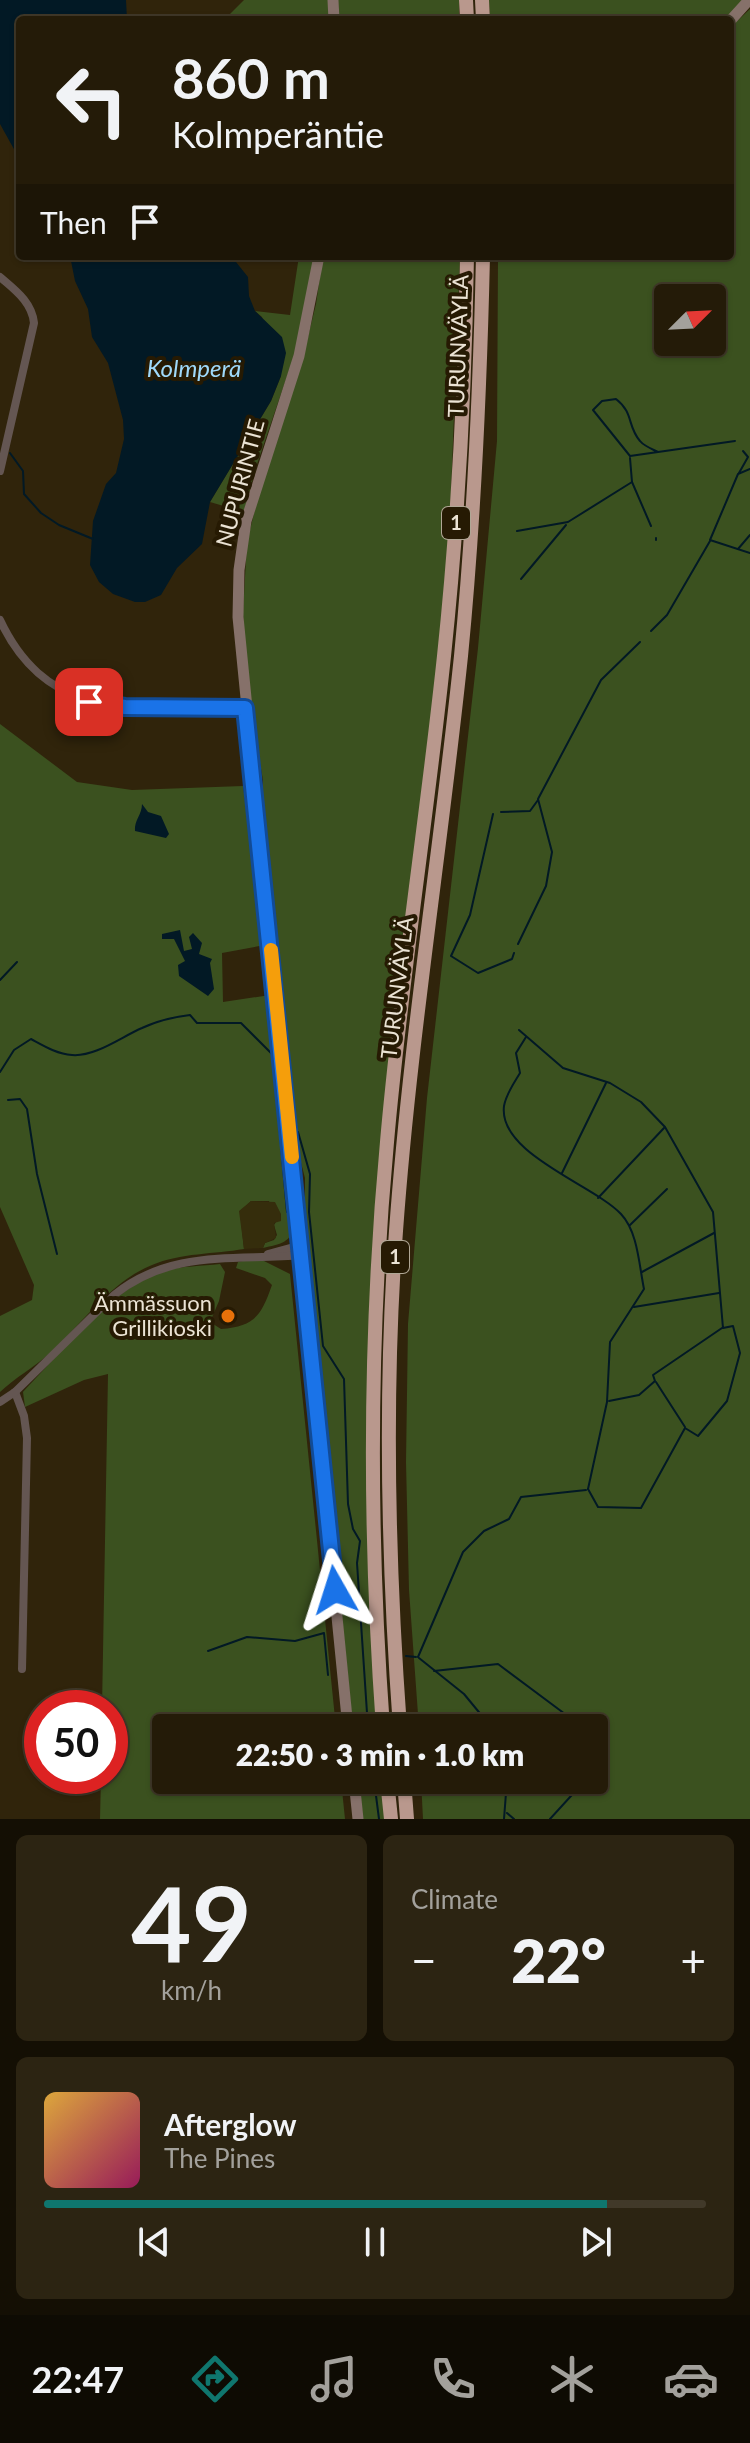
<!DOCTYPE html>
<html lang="en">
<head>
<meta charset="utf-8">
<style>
	:root { --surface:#241b08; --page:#2c2412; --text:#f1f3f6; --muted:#a3a19c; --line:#413929; --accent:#0f766e }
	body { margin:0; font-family:Lato,sans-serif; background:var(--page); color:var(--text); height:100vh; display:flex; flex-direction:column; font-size:30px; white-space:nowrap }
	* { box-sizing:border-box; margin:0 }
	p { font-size:26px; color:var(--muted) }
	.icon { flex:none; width:44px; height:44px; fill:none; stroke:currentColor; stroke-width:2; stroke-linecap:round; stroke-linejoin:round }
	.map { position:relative; height:1819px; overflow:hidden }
	.side { display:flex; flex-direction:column; gap:16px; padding:16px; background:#140f04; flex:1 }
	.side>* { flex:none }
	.top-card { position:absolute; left:16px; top:16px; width:718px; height:244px; border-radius:8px; box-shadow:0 2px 6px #0004,0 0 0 2px var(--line); background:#241b08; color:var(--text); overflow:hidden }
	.needle { width:52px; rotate:66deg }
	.fabs { position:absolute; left:654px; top:284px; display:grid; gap:16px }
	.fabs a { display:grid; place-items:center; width:72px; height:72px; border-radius:8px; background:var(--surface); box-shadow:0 2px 6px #0004,0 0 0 2px var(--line); font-size:40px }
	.speed { position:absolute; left:24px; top:1690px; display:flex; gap:16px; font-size:40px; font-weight:700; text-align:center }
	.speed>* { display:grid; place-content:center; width:104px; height:104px; border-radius:50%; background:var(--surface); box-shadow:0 2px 6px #0004,0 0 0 2px var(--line); line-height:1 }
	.speed .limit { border:12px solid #d22; background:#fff; color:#111 }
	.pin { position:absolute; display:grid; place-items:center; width:68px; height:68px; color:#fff; margin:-34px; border-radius:16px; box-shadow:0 4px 12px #0006 }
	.me { position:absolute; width:88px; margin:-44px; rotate:354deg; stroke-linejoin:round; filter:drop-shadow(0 0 6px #0008) }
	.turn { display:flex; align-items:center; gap:28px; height:168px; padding:0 24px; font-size:36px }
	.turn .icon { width:104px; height:104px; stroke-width:2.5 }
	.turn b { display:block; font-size:56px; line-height:68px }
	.then { display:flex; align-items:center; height:76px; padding:0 24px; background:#0003; gap:16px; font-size:30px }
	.big { font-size:60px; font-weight:800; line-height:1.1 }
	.side .card { flex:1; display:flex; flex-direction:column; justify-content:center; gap:12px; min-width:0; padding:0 28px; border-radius:12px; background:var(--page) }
	.side .dial { align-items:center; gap:0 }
	.dial b { font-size:104px; line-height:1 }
	.song { display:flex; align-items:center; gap:24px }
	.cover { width:96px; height:96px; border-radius:12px; background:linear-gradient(135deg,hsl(40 70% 55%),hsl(330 70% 35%)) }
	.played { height:8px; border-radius:4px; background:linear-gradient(90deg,var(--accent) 85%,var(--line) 85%) }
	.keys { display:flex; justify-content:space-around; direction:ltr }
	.heat { display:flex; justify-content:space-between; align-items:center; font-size:44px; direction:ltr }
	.side .tiles { flex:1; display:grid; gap:16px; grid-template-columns:1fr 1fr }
	.card:last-child { grid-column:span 2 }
	.trip { position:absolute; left:152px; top:1714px; width:456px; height:80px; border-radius:8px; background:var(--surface); box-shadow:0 2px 6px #0004,0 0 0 2px var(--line); font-weight:800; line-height:80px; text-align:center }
	.dock { display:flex; height:128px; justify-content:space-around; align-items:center; background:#0e0b03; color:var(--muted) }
	.dock .icon { width:56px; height:56px }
	.dock .current { color:var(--accent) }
	.dock b { font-size:36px; color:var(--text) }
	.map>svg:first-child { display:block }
	.green { fill:#3b511f; fill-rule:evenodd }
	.sand { fill:#352d0c }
	.water { fill:#021925 }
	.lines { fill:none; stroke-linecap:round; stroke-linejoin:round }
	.stream { stroke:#021925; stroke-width:2 }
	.street { stroke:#645652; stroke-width:8 }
	.secondary { stroke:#86716a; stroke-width:11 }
	.highway { stroke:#b9988d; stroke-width:14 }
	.route-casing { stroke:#114b97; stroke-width:20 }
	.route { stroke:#1a73e8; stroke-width:14 }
	.slow { stroke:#f59e0b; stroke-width:14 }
	.food-dot { fill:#e8710a; stroke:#261a03; stroke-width:3 }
	.labels { text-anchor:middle; stroke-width:8; stroke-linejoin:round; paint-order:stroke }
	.shield { fill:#261a03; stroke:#b0a795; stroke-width:2 }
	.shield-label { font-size:20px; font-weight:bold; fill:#ebe3d4 }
	.street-label { font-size:22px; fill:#ebe3d4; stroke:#261a03 }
	.poi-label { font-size:22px; fill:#ebe3d4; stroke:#261a03; text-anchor:end }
	.water-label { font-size:24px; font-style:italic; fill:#9fd9fa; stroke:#261a03 }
</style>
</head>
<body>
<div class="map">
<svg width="750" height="1819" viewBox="0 0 750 1819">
	<rect width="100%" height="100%" fill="#30240b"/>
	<g class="green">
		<path d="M244,0h86l1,20h-107z"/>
		<path d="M338,0h121v20h-120z"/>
		<path d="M489,0h255l-19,20h-235z"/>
		<path d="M750,9v1810h-327l-2,-39h173v-52h-175l-10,-138 -3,-128 2,-138 19,-226 51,-450 19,-207 1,-185h232v-228zM668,298h44v44h-44z"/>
		<path d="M299,256h15l-18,94 -41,120 -11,42 -34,-10 61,-101 10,-25 -19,-59 -7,-6 35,4z"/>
		<path d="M323,256h137l-10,264 -13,150 -42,334 -17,169 -1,555h-24l-33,-331 -15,-181v-38l-10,-38 -33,-308 1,-52 -15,-85 -5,-82 4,-71 14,-57 45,-140 10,-41z"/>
		<path d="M0,724l77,58 55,8 111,-4 22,159 -43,8 1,49 47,-7 24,229c-2,19 -14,20 -31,24l2,-5 9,-3 3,-5 -3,-10 2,-3 -7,-21h-18l-11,11 4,37c-29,5 -64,4 -92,16 -42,17 -70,59 -103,89 -16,14 -33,23 -49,38v-76l32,-16 2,-15 -34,-78z"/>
		<path d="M248,1260h14l28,14 46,454h-170v52h175l4,39h-245l1,-43h9v-68h-8l6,-334 -24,6 -59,27 -2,-15c35,-36 92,-107 141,-121 18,-5 38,-5 56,-7l5,8 -6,29 -9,21 11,7c34,-3 40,-13 51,-44l-7,-7 -29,-10 2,-6z"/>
		<path d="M359,1780h22l4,39h-22z"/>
	</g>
	<path class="sand" d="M251,1201l24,1 6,12v7l-7,2 2,15 -11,5 -2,5 -19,1 -5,-38z"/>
	<g class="water">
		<path d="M0,0h126l1,20h-107v140l-20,-36z"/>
		<path d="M70,256h168l-2,6 12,15 1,19 6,15 27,26 4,16 -5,23 -10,25 -61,101 -8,42 -25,24 -16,27 -16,7h-10l-22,-8 -14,-12 -9,-17 3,-44 13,-37 10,-11 8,-34 -1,-19 -15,-57 -16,-26 -4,-28 -13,-28z"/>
		<path d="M142,804l6,8 13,4 8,18 -3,4 -31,-7c-1,-11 7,-16 7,-27z"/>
		<path d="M180,930l4,21 8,-2 -3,-12 4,-4 9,10 -3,11 13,5 -2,4 4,26 -6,7 -29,-20 -1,-11 7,-4 -11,-22h-12v-5z"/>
	</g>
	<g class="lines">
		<g class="stream">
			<path d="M658,452c-6,-3 -14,-6 -18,-11 -13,-15 -6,-28 -24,-42l-14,2 -9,9 37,46 105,-15"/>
			<path d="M10,453l13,18 1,23 17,19 18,12 34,14"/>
			<path d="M630,458l2,24 19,44"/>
			<path d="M750,469l-12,5 -28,66 40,13"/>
			<path d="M739,473l9,-16 -5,-6"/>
			<path d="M517,531l51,-9 64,-40"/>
			<path d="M656,538v2"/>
			<path d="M738,549l12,-14"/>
			<path d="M521,579l45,-54"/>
			<path d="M651,631l16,-16 43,-74"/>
			<path d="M501,812l29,-1 8,-11"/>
			<path d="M493,814l-23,101 -19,41 27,17 34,-14 2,-6"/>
			<path d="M518,944l28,-58 6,-34 -14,-53 63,-119 39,-38"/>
			<path d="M0,980l17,-18"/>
			<path d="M519,1030l44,38 47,15 31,19 24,25 48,85 10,116 10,-2 7,27 -13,48 -29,35 -13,-8 -44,80 -43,-1 -10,-18"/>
			<path d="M526,1037l-10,16 4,20c-6,10 -14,21 -16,33 -6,48 90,79 117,108 17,18 18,51 23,75l-34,53 -3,60 -19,87"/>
			<path d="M0,1072l14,-22 17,-11c13,7 26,15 41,16 23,2 49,-18 70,-27 15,-7 31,-11 48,-13l7,8h44l32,32 14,157h4"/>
			<path d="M8,1100l12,-1 7,10 10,65 20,80"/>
			<path d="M295,1133l3,-1 12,42 -1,38 14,134 21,33 4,125 5,25 7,12 -3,22 11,165"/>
			<path d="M562,1173l44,-90"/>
			<path d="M598,1198l66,-70"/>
			<path d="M630,1225l37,-36"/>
			<path d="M642,1272l72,-39"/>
			<path d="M634,1307l85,-14"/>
			<path d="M656,1382l29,45"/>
			<path d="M609,1401l30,-6 16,-14 -2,-6 69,-47"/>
			<path d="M208,1651l39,-14 48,4 29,-8 4,42"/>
			<path d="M406,1656l10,1"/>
			<path d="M418,1657l45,-105 21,-21 25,-12 12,-22 65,-7"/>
			<path d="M419,1658l45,36 28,34"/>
			<path d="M434,1671l64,-7 67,50 11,14"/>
			<path d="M374,1780l5,39"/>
			<path d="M507,1813l7,6"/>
			<path d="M504,1819l3,-39"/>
			<path d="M550,1819l31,-34 1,-5"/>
		</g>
		<g class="street">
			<path d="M0,277c15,13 32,25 34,46l-34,148"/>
			<path d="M0,620c51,109 146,86 245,88"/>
			<path d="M268,1254l33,-9"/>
			<path d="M15,1392l9,24 3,22 -5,231"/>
			<path d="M0,1402l15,-10 99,-97c57,-46 120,-34 188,-40"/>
		</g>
		<g class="secondary">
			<path d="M333,0l1,20"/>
			<path d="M730,21l19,-21"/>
			<path d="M319,256l-20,100 -53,165 -7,49 -1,47 110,1111"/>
			<path d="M354,1780l4,39"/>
		</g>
		<g class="highway">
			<path d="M466,0l1,20"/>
			<path d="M482,0l1,20"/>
			<path d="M383,1728c-14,-194 -14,-392 4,-586 14,-162 40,-324 57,-486 14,-133 21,-266 23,-400"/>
			<path d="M400,1728c-12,-165 -16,-332 -4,-497 14,-193 45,-383 65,-575 13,-133 19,-267 22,-400"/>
			<path d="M387,1780l4,39"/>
			<path d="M404,1780l3,39"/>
		</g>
	</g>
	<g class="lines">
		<defs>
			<path id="route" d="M89,702l36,5 120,1 90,882"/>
		</defs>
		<use href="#route" class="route-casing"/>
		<use href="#route" class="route"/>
		<path class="slow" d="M271,950l21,207"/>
	</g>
	<circle class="food-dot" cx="228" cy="1316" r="8"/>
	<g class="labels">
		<g class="shield">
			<rect x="442" y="507" width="28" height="32" rx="6"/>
			<rect x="381" y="1241" width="28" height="32" rx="6"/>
		</g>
		<g class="shield-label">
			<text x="456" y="530">1</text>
			<text x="395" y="1264">1</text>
		</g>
		<g class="street-label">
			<text transform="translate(458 346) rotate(-88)" y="8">TURUNVÄYLÄ</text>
			<text transform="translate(240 483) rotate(-75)" y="8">NUPURINTIE</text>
			<text transform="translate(397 988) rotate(-83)" y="8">TURUNVÄYLÄ</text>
		</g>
		<g class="poi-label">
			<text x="212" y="1311">Ämmässuon<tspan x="212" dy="25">Grillikioski</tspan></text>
		</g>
		<g class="water-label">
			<text x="194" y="377">Kolmperä</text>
		</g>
	</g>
</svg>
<div class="fabs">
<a><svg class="needle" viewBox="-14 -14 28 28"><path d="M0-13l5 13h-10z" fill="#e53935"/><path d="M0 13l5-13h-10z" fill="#a3a19c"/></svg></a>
</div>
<div class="speed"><div class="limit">50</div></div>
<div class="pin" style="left:89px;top:702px;background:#d93025"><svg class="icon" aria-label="arrive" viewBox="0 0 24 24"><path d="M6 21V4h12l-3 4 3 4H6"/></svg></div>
<svg class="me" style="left:335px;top:1590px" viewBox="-20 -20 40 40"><path d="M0-17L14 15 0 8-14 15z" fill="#1a73e8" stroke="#fff" stroke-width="4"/></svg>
<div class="trip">22:50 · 3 min · 1.0 km</div>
<div class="top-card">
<div class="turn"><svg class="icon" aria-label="left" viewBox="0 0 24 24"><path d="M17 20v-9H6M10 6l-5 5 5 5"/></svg><div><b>860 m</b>Kolmperäntie</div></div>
<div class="then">Then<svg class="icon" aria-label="arrive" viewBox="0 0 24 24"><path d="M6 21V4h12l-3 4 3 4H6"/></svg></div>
</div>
</div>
<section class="side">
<div class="tiles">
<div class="card dial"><b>49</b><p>km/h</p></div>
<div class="card"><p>Climate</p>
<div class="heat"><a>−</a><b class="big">22°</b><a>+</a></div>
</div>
<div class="card">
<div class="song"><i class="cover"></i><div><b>Afterglow</b><p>The Pines</p></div></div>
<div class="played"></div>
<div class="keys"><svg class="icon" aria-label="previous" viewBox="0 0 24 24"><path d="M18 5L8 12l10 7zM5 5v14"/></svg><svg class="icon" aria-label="pause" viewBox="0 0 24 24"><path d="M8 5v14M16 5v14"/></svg><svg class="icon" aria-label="next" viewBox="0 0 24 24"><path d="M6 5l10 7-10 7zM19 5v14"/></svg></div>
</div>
</div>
</section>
<nav class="dock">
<b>22:47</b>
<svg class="icon current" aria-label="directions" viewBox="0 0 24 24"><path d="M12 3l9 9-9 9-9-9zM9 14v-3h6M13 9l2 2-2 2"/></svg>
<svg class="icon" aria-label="music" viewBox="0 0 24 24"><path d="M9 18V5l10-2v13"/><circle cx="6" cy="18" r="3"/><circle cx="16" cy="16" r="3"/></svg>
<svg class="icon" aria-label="phone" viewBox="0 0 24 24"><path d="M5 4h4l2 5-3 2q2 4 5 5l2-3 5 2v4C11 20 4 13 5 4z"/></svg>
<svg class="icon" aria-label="climate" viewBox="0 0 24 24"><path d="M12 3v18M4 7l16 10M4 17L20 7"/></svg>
<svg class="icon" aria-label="car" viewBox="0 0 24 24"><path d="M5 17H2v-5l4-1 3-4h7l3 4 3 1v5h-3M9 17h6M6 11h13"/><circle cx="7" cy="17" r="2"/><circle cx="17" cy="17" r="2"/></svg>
</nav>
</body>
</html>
